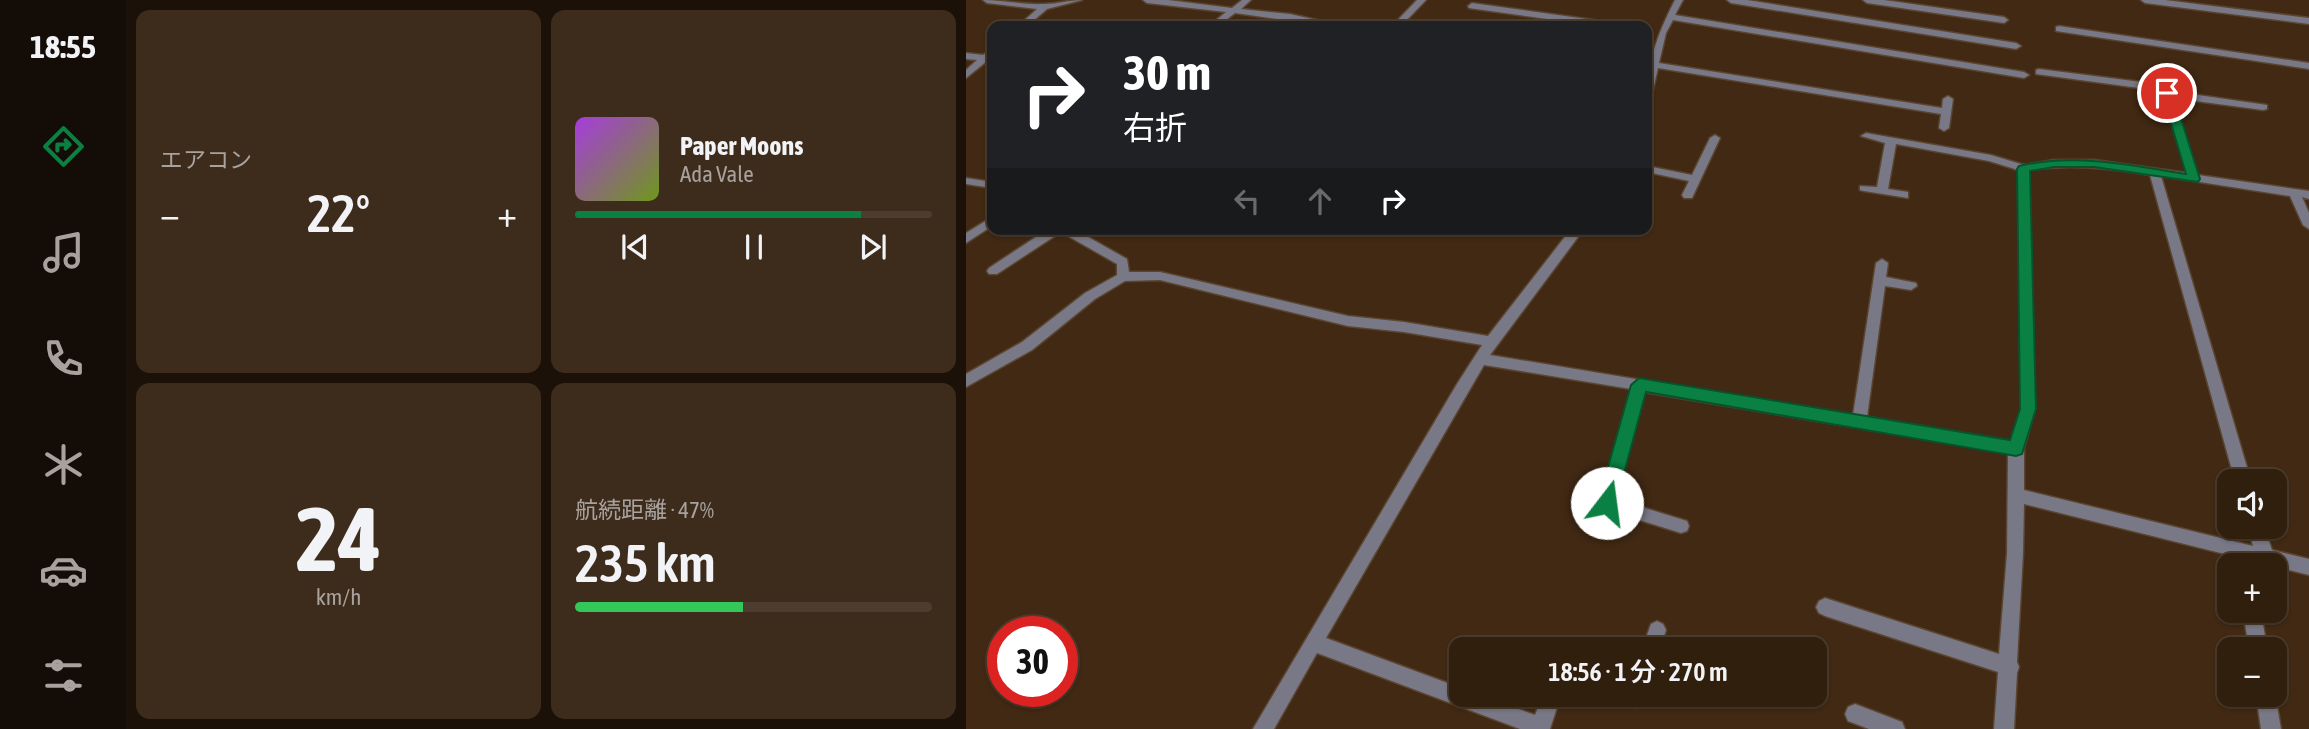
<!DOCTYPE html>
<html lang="ja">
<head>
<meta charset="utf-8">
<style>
	:root { --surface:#311f0e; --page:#3d2c1c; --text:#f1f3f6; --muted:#a8a29e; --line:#4c3d2e; --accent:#0b8043 }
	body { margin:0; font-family:"Asap Condensed","Noto Sans JP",sans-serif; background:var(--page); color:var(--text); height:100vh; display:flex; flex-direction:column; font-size:26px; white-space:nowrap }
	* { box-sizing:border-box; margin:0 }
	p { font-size:23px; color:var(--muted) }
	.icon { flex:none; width:38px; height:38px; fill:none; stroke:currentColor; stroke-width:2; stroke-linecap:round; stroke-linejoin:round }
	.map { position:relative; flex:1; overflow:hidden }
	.panel { display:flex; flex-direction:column; gap:10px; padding:10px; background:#1b1108; width:840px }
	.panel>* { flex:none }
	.guide { position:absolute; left:21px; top:21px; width:665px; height:214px; border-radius:14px; box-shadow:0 2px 5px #0004,0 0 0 2px var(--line); background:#202124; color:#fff; overflow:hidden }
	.controls { position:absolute; left:1251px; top:469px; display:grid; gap:14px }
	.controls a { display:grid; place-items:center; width:70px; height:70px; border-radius:14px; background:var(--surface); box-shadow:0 2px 5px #0004,0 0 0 2px var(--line); font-size:35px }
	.speed { position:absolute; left:21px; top:616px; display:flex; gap:14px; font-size:35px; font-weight:700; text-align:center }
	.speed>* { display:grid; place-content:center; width:91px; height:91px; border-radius:50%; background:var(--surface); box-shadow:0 2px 5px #0004,0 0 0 2px var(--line); line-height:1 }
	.speed .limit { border:10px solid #d22; background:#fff; color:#111 }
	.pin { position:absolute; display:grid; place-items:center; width:60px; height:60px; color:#fff; margin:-30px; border:4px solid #fff; border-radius:50%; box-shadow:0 2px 7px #0007 }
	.me { position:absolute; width:77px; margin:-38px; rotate:15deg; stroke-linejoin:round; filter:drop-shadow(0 0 5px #0008) }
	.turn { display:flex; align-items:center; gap:24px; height:147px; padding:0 21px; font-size:32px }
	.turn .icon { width:91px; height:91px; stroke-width:2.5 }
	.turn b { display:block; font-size:49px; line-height:60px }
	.lanes { display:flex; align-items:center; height:66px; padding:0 21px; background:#0003; justify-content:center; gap:35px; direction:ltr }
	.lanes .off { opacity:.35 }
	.big { font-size:52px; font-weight:600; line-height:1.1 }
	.panel .card { flex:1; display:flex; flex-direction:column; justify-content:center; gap:10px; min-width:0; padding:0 24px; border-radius:14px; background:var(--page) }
	.panel .dial { align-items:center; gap:0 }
	.dial b { font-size:91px; line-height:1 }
	.song { display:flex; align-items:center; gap:21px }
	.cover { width:84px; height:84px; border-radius:10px; background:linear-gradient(135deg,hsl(280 70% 55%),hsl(80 70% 35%)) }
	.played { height:7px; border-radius:4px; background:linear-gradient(90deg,var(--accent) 80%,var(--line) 80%) }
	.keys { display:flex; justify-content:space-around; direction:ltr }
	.heat { display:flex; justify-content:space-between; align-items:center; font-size:38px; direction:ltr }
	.charge { height:10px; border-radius:5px; background:linear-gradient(90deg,#34c759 47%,var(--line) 0) }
	.panel .tiles { flex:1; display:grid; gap:10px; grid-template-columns:repeat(2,1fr) }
	.trip { position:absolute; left:483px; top:637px; width:378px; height:70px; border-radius:14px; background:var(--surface); box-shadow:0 2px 5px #0004,0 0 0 2px var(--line); font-weight:600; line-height:70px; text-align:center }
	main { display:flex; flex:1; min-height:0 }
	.menu { display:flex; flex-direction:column; width:126px; justify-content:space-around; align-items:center; background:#140c06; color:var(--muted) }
	.menu .icon { width:49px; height:49px }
	.menu .on { color:var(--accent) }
	.menu b { font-size:32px; color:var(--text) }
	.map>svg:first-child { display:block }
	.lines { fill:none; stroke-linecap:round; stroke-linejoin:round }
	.minor-casing { stroke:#5b4530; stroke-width:3 }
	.minor { fill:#787887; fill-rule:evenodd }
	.route { fill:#0b8043; stroke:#07532c; stroke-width:2 }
</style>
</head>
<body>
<main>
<nav class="menu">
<b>18:55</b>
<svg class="icon on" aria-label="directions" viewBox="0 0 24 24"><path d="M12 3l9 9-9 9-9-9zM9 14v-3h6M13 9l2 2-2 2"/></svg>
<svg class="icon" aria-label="music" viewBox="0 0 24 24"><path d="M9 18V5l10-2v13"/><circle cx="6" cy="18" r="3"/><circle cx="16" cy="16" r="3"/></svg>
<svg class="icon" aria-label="phone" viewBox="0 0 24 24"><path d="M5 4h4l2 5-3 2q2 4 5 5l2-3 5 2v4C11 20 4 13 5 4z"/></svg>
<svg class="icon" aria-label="climate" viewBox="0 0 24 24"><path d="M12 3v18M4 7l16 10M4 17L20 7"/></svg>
<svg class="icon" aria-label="car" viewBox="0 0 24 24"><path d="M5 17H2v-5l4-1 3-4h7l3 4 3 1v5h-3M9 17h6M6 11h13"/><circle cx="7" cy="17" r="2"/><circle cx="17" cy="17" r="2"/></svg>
<svg class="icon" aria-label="filters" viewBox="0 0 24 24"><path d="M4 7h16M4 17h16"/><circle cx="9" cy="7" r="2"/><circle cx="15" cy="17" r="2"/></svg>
</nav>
<section class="panel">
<div class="tiles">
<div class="card"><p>エアコン</p>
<div class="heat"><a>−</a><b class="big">22°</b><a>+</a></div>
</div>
<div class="card">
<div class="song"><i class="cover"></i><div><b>Paper Moons</b><p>Ada Vale</p></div></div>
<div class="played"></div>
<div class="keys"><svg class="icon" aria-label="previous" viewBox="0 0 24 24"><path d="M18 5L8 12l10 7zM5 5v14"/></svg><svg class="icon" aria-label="pause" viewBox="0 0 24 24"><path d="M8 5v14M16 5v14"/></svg><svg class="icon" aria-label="next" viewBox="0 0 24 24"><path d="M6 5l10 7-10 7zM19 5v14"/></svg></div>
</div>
<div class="card dial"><b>24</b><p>km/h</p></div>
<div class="card"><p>航続距離 · 47%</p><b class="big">235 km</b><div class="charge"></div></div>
</div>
</section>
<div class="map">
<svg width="1343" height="729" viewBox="0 0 1343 729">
	<rect width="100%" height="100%" fill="#412913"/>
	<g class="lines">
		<defs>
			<g id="minor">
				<path d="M17,0c20,0 41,5 61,4 13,0 25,-4 38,-4l-35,9 -14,12c17,0 40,-3 55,5h-70l19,-17 -50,-6z"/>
				<path d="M177,0h25l64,8 10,-8h9l-10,9 49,5 54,12h-17l-92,-13 -17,13h-9l17,-14 -79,-9z"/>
				<path d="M451,0h9l-25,26h-9z"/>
				<path d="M709,0h8l-8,15 349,57 5,3 -5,3 -351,-58 -7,13 -7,30 283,45 1,-9 5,-3 5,3 -4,29 -5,3 -5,-3 2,-14 -283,-46 -6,26 -5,3c0,-36 12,-66 28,-97z"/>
				<path d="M761,0h20l269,43 5,3 -5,3 -285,-46z"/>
				<path d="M897,0h21l120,17 4,3 -4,3 -137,-20z"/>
				<path d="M1175,0h24l144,18v6l-164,-21z"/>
				<path d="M506,3l143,20 4,3h-21l-129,-18 -1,-2z"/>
				<path d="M1093,26l250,37v6l-253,-38v-4z"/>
				<path d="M26,49v12h-5l-21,17v-8l11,-10 -11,-1v-6l17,2z"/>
				<path d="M1073,69l118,15 13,7 97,14v4l-4,1 -90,-12 25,77 111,16v8l-7,-2 7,16v16l-6,-4 -13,-29 -129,-20 90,305h-16l-85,-306c-42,-7 -80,-11 -121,-5l6,239 -11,39v42l229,56 -5,-19h16l8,23 37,9v16l-285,-71 -1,49 -6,109 2,5 -2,6 -3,56h-20l4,-57 -173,-56 -6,-3 -3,-6 3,-6 6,-3 174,56 8,-101 1,-100 -364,-61 -28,107 71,22 2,5 -2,5 -6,2 -80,-25 -2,-5 32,-114 -147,-24 -158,273 135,50v7h19l55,20 8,-20h18l-11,34h-30l-203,-76 -43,76h-21l204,-345 25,-39 -78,-13 -56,-6 -188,-46 -35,1 -30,18 -63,51 -66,37v-13l56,-32 63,-49 32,-18v-11l-56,-32 -64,42h-8l-2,-3 2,-3 59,-39h26l53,30 2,13h31l188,44 56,6 84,14 83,-107h13l-94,126 363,60 23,-152 6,-4 6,4 -2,14 30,6 1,3 -6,4 -26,-4 -18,131 144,24 10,-32 -3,-239 -29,-9 -93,-17 -8,45 20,3v6l-44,-7 -4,-1v-4l17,1 8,-44 -24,-7 5,-3 125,22 33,10 30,-5h40l93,13 -24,-78 -9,-5 -118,-16v-4z"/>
				<path d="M749,135l5,3 -28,60h-8l-2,-3 7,-14 -42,-9v-6l45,9 18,-37z"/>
				<path d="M0,178l26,4v6l-26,-4z"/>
				<path d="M26,217v9l-26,17v-10z"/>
				<path d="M1277,611h18l6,38h-18z"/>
				<path d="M691,621l6,3 3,6 -6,19h-18l9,-25z"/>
				<path d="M1309,694l6,35h-20l-5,-34z"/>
				<path d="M661,695h19l-4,10 -7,3 -7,-3z"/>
				<path d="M889,704l47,18 3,7h-36l-21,-8 -3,-7 3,-7z"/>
			</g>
		</defs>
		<use href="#minor" class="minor-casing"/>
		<use href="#minor" class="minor"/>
	</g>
	<path class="route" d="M1201,90l6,3 27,86 -2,3 -104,-15h-40l-24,4 6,238 -14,45 -6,2 -370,-64 -30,111 -2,6 -7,2 -6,-2 -3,-6 33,-118 8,-7 371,62 10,-31 -3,-240 2,-3c56,-13 111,-1 167,8l-24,-81z"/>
</svg>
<div class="controls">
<a><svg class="icon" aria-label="sound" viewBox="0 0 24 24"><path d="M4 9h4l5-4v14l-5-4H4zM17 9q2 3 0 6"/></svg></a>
<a>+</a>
<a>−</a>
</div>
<div class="speed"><div class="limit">30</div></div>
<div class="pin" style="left:1201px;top:93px;background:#d93025"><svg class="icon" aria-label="arrive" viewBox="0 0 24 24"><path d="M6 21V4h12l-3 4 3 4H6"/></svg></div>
<svg class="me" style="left:641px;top:503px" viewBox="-20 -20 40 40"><circle r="19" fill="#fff"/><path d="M0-13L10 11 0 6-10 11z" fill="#0b8043"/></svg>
<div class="trip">18:56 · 1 分 · 270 m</div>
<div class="guide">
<div class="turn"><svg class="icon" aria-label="right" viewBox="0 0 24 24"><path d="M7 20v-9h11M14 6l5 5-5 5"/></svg><div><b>30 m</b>右折</div></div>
<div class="lanes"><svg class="icon off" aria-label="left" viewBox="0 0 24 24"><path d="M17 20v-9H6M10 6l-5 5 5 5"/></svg><svg class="icon off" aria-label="ahead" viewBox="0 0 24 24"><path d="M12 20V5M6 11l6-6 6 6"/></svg><svg class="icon" aria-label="right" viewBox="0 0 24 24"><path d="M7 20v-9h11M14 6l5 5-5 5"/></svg></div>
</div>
</div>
</main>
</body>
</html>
